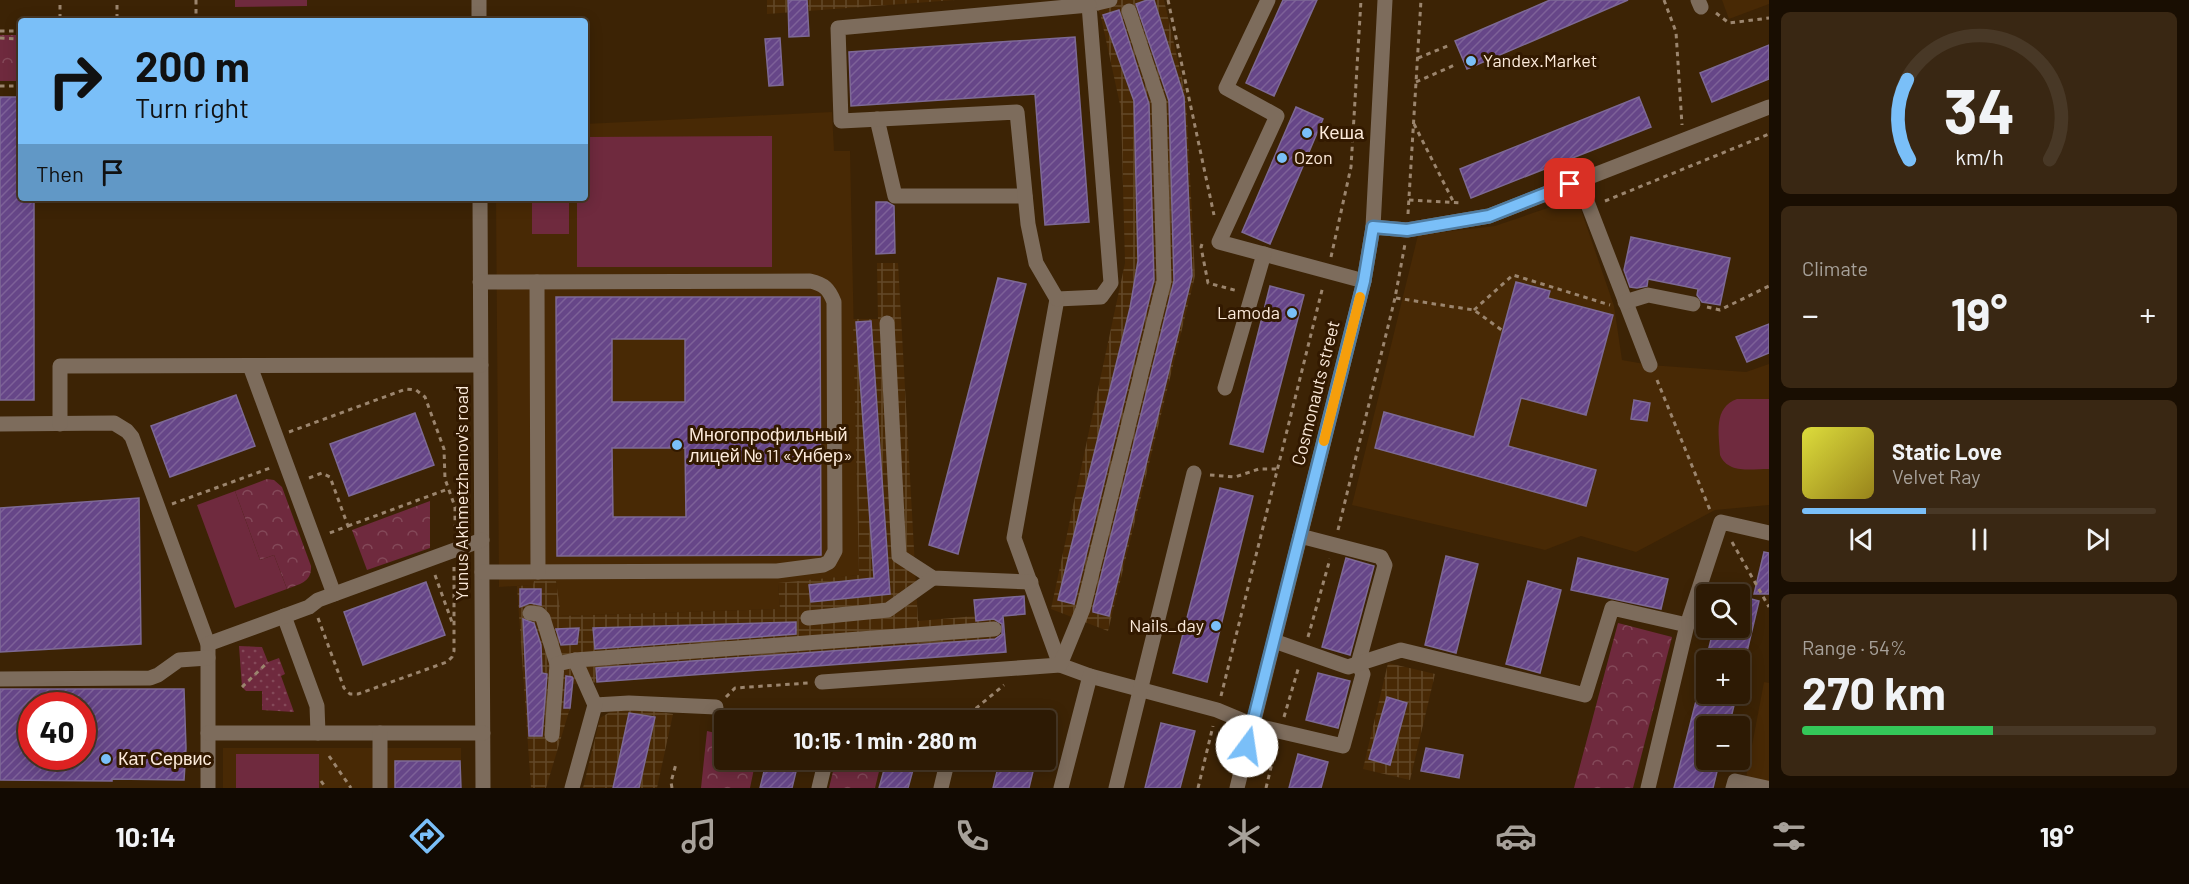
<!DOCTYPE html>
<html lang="en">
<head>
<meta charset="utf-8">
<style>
	:root { --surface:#2d1a04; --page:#392713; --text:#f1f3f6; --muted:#a7a19a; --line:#483826; --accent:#7abff8 }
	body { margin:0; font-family:Barlow,sans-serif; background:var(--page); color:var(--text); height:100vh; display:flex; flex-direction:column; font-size:22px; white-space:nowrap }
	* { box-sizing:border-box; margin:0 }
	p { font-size:20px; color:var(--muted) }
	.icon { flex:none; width:33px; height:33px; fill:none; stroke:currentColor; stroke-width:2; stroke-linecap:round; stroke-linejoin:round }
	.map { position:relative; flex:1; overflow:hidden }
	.sheet { display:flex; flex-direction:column; gap:12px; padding:12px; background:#190e02; width:420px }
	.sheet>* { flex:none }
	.guide { position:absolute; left:18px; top:18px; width:570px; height:183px; border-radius:6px; box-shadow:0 3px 15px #0003,0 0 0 2px var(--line); background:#7abff8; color:#111; overflow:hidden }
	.buttons { position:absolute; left:1696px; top:584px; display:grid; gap:12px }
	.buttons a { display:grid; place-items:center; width:54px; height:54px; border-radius:6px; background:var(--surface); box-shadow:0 3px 15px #0003,0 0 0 2px var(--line); font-size:30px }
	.speed { position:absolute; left:18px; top:692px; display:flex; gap:12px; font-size:30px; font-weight:700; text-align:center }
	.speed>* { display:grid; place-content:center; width:78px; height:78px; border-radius:50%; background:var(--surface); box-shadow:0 3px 15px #0003,0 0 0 2px var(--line); line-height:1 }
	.speed .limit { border:9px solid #d22; background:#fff; color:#111 }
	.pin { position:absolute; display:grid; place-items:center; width:51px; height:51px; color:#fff; margin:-26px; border-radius:12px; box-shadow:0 3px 9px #0006 }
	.me { position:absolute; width:66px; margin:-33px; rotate:14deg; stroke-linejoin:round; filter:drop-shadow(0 0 4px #0008) }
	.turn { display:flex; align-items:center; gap:21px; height:126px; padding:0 18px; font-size:27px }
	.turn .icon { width:78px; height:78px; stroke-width:2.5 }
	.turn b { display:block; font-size:42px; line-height:51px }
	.then { display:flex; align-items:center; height:57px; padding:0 18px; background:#0003; gap:12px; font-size:22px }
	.big { font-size:45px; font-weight:700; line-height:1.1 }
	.sheet .card { flex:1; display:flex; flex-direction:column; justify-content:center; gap:9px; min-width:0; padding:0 21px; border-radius:9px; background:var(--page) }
	.sheet .dial { align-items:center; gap:0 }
	.dial svg { height:156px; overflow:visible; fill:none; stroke:var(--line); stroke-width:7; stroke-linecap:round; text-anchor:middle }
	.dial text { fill:var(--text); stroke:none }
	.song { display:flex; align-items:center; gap:18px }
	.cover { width:72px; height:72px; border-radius:9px; background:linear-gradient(135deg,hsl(60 70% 55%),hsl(50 70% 35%)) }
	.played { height:6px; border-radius:3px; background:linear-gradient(90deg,var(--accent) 35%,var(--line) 35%) }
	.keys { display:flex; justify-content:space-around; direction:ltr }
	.heat { display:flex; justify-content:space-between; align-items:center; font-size:33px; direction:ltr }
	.charge { height:9px; border-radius:4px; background:linear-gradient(90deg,#34c759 54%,var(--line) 0) }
	.trip { position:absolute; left:714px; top:710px; width:342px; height:60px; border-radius:6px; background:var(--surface); box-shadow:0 3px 15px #0003,0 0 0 2px var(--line); font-weight:700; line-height:60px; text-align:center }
	.tabs { display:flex; height:96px; justify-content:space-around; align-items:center; background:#120a02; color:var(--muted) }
	.tabs .icon { width:42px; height:42px }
	.tabs .active { color:var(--accent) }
	.tabs b { font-size:27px; color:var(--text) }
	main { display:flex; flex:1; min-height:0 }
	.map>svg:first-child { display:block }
	.built { fill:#482905 }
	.industrial { fill:url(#industrial-grid) }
	.grass { fill:url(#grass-dots) }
	.forest { fill:url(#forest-crowns) }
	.pitch { fill:#6f2a3e }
	.building { fill:url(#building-hatch); stroke:#7d6995; stroke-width:1.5; fill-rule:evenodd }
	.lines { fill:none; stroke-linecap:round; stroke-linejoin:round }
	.path { stroke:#9b856e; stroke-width:3; stroke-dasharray:4.5 4.5; stroke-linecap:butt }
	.minor { stroke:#7d6c5c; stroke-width:15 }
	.route-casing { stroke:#4f7ca1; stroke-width:15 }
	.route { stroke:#7abff8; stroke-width:10 }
	.slow { stroke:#f59e0b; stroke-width:10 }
	.poi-dot { fill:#7abff8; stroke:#321900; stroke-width:2 }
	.labels { text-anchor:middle; stroke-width:6; stroke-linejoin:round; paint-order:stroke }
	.poi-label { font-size:18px; fill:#fceada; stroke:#321900; text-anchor:start }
	.street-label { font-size:18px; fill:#fceada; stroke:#321900 }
</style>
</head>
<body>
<main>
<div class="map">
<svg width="1769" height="788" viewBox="0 0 1769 788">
	<defs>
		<pattern id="industrial-grid" width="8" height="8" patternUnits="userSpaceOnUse" patternTransform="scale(1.5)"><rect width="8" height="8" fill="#482905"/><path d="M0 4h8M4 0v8" fill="none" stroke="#634829"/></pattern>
		<pattern id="grass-dots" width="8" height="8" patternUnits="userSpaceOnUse" patternTransform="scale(1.5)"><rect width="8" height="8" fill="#6f2a3e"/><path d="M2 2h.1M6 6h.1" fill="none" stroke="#844959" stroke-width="1.8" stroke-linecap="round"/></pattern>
		<pattern id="forest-crowns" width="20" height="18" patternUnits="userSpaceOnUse" patternTransform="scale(1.5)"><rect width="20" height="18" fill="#6f2a3e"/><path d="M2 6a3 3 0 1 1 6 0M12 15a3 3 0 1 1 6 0" fill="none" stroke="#844959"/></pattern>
		<pattern id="building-hatch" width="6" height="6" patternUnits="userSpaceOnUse" patternTransform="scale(1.5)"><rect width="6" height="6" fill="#664688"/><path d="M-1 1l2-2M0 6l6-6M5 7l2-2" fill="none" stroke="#7d6198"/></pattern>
	</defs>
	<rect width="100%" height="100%" fill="#3c2305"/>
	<g class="built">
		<path d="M1722,0h47v4l-40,15z"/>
		<path d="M832,112l2,39h16l9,424 -81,9 2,25 -220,7 -4,-35 -22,1v3l-35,2 -3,-389h89v-74z"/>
		<path d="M1577,198l37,108 8,54 28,5 96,7 23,-8v141l-54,5 -79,42 -55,-16 -36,14 -193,-45 66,-270 77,-9z"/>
		<path d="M1764,682l5,1v105h-25z"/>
		<rect x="223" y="748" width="238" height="40"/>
	</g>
	<g class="industrial">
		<path d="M767,0h188l-188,14z"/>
		<path d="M1094,0h70l22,96 9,180 -87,355 -57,-22 74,-346 -4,-154 -20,-92z"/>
		<path d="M877,263h21l20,358 57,-5 -1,-16 50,-4 1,18 -25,2 1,19h4l1,17 -433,32 -3,24 -24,80h-15l-14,-202 16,-1 1,-4h22l5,35 219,-7 -2,-26 81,-8 -6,-256h25z"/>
		<path d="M1388,663l47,11 -25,106 -47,-11z"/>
		<path d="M620,706l53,8 -16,74h-74l17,-70z"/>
	</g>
	<path class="grass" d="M239,646l23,1 6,15 11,-4 6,16 -4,2 13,36 -32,-2v-19h-16l-4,-4z"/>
	<g class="forest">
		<rect x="0" y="35" width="21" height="46"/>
		<path d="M267,479l7,1 8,7 29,79c1,16 -11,18 -24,23l-13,-34 -14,5 -25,-69z"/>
		<path d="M430,501v47l-63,22 -15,-40z"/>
		<path d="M1618,623l54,14 -39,151h-59z"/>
		<path d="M707,731l17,4v24h32l-6,29h-49z"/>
		<path d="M836,759h46l-7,29h-46z"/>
	</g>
	<g class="pitch">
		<path d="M235,0h72v6l-72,1z"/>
		<path d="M772,136v131h-195v-69h8v-61z"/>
		<rect x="532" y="198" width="37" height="36"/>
		<path d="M1737,399h32v70c-18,0 -41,5 -49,-14 -1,-22 -7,-47 17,-56z"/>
		<path d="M235,491l25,69 14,-5 13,34 -52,19 -38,-103z"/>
		<rect x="236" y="754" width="83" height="34"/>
	</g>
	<g class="building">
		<path d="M788,0h19l2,36 -20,1z"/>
		<path d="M1147,0h7l30,97 8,179 -83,340 -16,-4v-4l81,-327 -5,-180 -33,-97z"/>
		<path d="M1283,0h34l-43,96 -28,-13z"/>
		<path d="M1550,0h78l-161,69 -12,-28z"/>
		<path d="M1119,10l30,94 5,176 -80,324 -16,-4 72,-292 8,-47 -4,-160 -31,-86z"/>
		<path d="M1075,37l14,185 -44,3 -10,-131 -184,12 -2,-54z"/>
		<path d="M780,38l3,47 -14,1 -4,-47z"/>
		<path d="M1769,45v34l-57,23 -12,-29z"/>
		<path d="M0,97h21v101h13v202h-34z"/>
		<path d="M1639,97l12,30 -180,71 -11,-29z"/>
		<path d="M1296,107l27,12 -53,125 -28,-12z"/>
		<path d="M876,202h11l7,4 1,47 -19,1z"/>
		<path d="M1631,237l99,21 -10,47 -18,-3 -5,-7 1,-6 -50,-10 -1,7 -10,2 -7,-1 -6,-17z"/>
		<path d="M998,278l28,6 -68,270 -29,-9z"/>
		<path d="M1516,282l34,9 -2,7 65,17 -27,100 -65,-17 -13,48 88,24 -10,36 -211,-58 9,-36 90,25z"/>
		<path d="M1270,286l34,9 -41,157 -33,-8z"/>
		<path d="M556,297h264l1,258 -264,1zM612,339h73v63h-73zM612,448h73l1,69h-73z"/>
		<path d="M871,321l19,273 -79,8 -2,-17 65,-7 -18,-256z"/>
		<path d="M1769,324v29l-22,9 -11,-25z"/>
		<path d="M236,395l19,51 -85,31 -19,-51z"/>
		<path d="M1634,400l16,3 -3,18 -16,-2z"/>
		<path d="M415,413l19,52 -85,31 -19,-52z"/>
		<path d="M1220,488l33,8 -46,186 -34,-9z"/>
		<path d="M139,498l2,146 -141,8v-144z"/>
		<path d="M1764,552l5,1v41h-15z"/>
		<path d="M1446,556l32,8 -22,89 -31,-8z"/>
		<path d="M1346,558l28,8 -24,89 -28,-8z"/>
		<path d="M1578,558l90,21 -7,30 -90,-19z"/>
		<path d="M1528,581l33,9 -21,83 -34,-9z"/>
		<path d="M426,582l19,53 -82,30 -19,-53z"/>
		<path d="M520,589h21v16l-11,-2 -10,4z"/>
		<path d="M1024,596l1,18 -22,2 3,36 -409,30 -1,-14 399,-29 7,-5v-10l-8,-5 -18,2 -2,-21z"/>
		<path d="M1740,596l19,5 -14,59h-39l8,-33h26z"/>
		<path d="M523,619l11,4 7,22 1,28 5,1 -5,62h-13z"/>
		<path d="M796,622v12l-201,15 -2,-21z"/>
		<path d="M579,628l-2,16 -16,1 -5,-16z"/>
		<path d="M1318,673l32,8 -12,47 -32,-8z"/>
		<path d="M566,676l6,1 1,2 -3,29h-6z"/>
		<path d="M0,689h184l2,59 -2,32 -72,-1v2l-112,-1zM32,705h50v51h-50z"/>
		<path d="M1698,693h39l-8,33h-22v33h13l-7,29h-39z"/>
		<path d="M1387,697l20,6 -17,62 -21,-6z"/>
		<path d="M629,713l26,4 -16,71h-26z"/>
		<path d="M1161,723l34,8 -15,57h-35z"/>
		<path d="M1426,748l37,7 -4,23 -38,-7z"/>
		<path d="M1298,754l30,8 -7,26h-32z"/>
		<path d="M767,759h32l-7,29h-32z"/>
		<path d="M887,759h29l-8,29h-29z"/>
		<path d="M1000,759h36l-7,29h-36z"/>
		<path d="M395,761h65l1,27h-66z"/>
	</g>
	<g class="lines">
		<g class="path">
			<path d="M196,0v21"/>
			<path d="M1168,0l46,215"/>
			<path d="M1664,0l12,32 6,93"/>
			<path d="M60,5v16"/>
			<path d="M117,5v16"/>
			<path d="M1716,13l13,10 40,-5"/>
			<path d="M0,31h21"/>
			<path d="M0,38l21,1"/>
			<path d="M1418,58l32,-13"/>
			<path d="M1416,82l41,-18"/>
			<path d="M0,86h21"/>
			<path d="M1414,124l40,79"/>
			<path d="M1409,200l52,3"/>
			<path d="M1605,201l164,-67"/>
			<path d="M1408,214l13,-214"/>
			<path d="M1202,244l-1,3 7,36 30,8"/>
			<path d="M1331,257l20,-90 10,-167"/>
			<path d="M1396,298l78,12 29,21"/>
			<path d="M1707,307l13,3 49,-24"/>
			<path d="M1474,310l39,-35 97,30"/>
			<path d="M1657,380l53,130"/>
			<path d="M289,432l117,-43 10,1 9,7 19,52 1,30 10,28v26"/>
			<path d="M1210,475l25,2 24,-8h18"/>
			<path d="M309,478l13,-5 8,4 18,49 -21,8"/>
			<path d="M172,504l101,-37"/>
			<path d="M348,526l100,-37"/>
			<path d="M1338,530l57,-232 10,-54"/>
			<path d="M1732,542l37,65"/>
			<path d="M435,575l18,50"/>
			<path d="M318,618l26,70 6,6h8l89,-32 5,-5 2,-6v-84"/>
			<path d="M1308,637l22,-78"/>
			<path d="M242,687l26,-25"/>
			<path d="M1221,696l102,-410"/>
			<path d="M726,697l9,-9 73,-5"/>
			<path d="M1284,717l15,-51"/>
			<path d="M962,720l42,-35"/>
			<path d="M329,756l22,32"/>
			<path d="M321,781l5,7"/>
			<path d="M672,788l-1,-6 5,-18"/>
			<path d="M1198,788l15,-62"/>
			<path d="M1266,788l10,-41"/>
		</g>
		<g class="minor">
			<path d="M479,0v21"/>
			<path d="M1110,0l-21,5 22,278 -10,14 -44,2 -43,239 46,127 30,11 127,34 36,15 90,21 20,-72 -5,-10 27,-99 -4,-8 -81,-21"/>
			<path d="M1268,0l-42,88 51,28 -58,126 145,39"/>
			<path d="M1698,0l3,7"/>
			<path d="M877,119l18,77h130"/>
			<path d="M1579,181l71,184"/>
			<path d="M480,198l3,590"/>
			<path d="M1373,227l34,3 82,-14 280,-109"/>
			<path d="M480,282l330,-1c14,3 19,8 24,21l1,249 -6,11 -6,3 -46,6 -295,1"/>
			<path d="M537,282l1,290"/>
			<path d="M1057,299l-21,-36 -8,-39 -11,-112 -176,9 -3,-93 251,-23"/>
			<path d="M1625,302l23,-7 45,9"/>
			<path d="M887,323l12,233 34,22 98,4"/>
			<path d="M250,366l84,228"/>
			<path d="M1225,388l39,-134"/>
			<path d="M0,424l114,-1 13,8 5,6 76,207v144"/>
			<path d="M60,424v-58l421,-1"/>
			<path d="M530,613l9,1 4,4 14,46"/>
			<path d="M284,616l33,90 1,27"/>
			<path d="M808,618l80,-8 45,-32"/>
			<path d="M1274,641l74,26 53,-17 184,45 27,-87 75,17 34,-103 48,11"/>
			<path d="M208,644l101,-37 9,-7 164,-60"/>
			<path d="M0,679l150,-1 8,-3 21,-15 29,-2"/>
			<path d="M822,682l238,-17 23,-56 81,-328 -5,-179 -30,-91"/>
			<path d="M595,705l34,-2 87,4"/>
			<path d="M208,733h275"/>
			<path d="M552,735l5,-71 18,-4 419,-31"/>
			<path d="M380,788v-55"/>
			<path d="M572,788l23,-83 -20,-45"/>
			<path d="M819,788l7,-29"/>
			<path d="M941,788l7,-29"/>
			<path d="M1061,788l29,-112"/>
			<path d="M1116,788l78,-315"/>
			<path d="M1237,788l127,-507 9,-54 12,-227"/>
			<path d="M1648,788l39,-163"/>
			<path d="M1733,788l2,-7 32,7"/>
		</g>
	</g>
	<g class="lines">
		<defs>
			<path id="route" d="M1247,746l117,-465 9,-54 34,3 82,-14 81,-32"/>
		</defs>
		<use href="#route" class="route-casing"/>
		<use href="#route" class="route"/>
		<path class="slow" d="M1324,441l36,-144"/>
	</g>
	<g class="poi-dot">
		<circle cx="1471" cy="61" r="6"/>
		<circle cx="1307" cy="133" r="6"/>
		<circle cx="1282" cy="158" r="6"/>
		<circle cx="1292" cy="313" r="6"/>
		<circle cx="677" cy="445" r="6"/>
		<circle cx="1216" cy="626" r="6"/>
		<circle cx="106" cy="759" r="6"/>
	</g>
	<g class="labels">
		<g class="poi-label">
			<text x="1483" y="67">Yandex.Market</text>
			<text x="1319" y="139">Кеша</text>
			<text x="1294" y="164">Ozon</text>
			<text x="1280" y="319" text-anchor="end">Lamoda</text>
			<text x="689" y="441">Многопрофильный<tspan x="689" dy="21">лицей № 11 «Унбер»</tspan></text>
			<text x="1204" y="632" text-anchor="end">Nails_day</text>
			<text x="118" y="765">Кат Сервис</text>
		</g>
		<g class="street-label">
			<text transform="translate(1316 393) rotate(-76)" y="6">Cosmonauts street</text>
			<text transform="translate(462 493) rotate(-90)" y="6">Yunus Akhmetzhanov's road</text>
		</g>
	</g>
</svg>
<div class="buttons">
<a><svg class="icon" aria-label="search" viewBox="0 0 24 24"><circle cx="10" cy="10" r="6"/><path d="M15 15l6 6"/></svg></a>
<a>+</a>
<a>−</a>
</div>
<div class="speed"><div class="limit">40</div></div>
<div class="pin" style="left:1570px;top:184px;background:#d93025"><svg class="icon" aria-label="arrive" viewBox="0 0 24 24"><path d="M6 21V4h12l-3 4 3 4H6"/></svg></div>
<svg class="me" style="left:1247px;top:746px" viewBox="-20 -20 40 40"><circle r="19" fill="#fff"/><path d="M0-13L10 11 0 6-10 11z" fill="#7abff8"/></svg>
<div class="trip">10:15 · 1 min · 280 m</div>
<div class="guide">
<div class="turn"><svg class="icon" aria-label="right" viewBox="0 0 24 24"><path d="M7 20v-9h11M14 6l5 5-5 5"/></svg><div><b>200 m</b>Turn right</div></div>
<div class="then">Then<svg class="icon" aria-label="arrive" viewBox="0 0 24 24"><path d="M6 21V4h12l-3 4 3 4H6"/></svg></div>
</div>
</div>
<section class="sheet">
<div class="card dial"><svg viewBox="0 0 100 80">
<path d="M14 69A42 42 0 1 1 86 69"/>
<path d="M14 69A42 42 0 0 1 13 28" stroke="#7abff8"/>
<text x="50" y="56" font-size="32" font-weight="700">34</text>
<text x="50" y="72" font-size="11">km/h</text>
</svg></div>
<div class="card"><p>Climate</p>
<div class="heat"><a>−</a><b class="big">19°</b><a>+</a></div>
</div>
<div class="card">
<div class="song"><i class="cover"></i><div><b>Static Love</b><p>Velvet Ray</p></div></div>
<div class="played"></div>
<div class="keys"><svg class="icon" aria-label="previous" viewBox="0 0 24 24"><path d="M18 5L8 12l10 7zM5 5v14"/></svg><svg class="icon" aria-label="pause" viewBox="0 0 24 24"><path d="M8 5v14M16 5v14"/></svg><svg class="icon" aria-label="next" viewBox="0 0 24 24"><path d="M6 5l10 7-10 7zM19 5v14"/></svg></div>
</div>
<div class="card"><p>Range · 54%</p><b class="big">270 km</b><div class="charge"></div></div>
</section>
</main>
<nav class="tabs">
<b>10:14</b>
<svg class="icon active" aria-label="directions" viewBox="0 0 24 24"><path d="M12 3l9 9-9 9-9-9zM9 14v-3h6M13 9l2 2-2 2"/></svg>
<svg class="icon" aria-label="music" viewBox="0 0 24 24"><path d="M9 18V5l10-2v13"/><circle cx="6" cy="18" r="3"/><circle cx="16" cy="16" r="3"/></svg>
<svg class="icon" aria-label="phone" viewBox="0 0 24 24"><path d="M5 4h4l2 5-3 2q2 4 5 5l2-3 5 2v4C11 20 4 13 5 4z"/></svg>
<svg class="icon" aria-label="climate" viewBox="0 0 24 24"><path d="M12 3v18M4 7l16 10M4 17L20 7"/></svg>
<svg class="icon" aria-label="car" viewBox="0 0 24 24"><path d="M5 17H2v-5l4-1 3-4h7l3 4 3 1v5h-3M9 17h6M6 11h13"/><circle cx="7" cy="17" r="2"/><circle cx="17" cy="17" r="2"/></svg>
<svg class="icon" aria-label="filters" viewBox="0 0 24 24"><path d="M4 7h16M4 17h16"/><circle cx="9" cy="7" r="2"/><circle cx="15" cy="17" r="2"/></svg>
<b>19°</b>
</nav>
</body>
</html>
